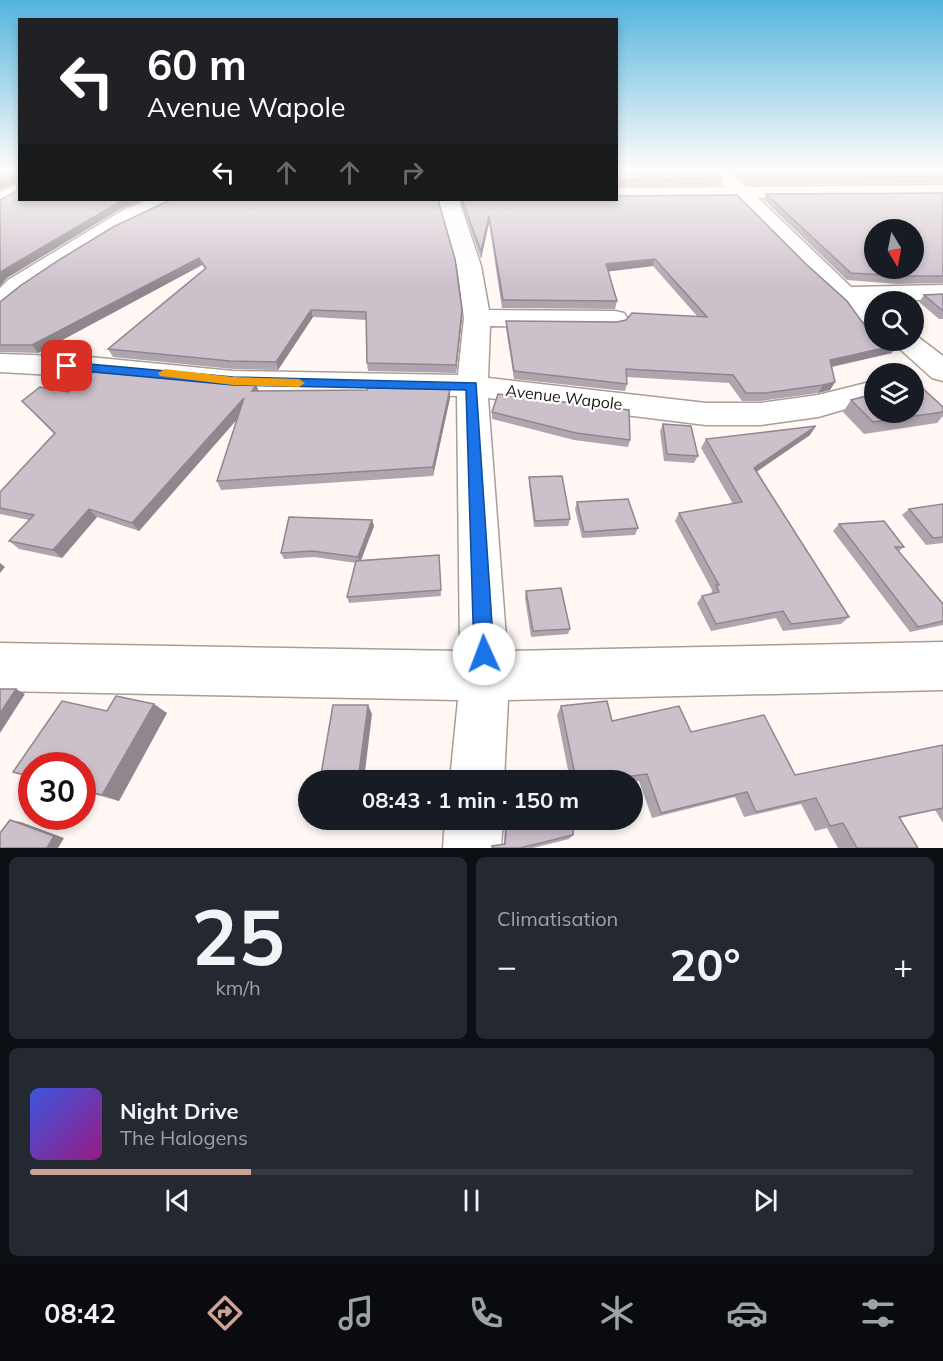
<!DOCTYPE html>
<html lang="fr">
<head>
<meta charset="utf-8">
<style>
	:root { --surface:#171b24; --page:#242831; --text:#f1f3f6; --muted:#9ea1a6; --line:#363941; --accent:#cfa197 }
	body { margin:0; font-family:Mulish,sans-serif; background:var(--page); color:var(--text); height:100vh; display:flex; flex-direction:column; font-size:22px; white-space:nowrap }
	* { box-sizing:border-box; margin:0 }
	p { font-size:20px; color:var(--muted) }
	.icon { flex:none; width:33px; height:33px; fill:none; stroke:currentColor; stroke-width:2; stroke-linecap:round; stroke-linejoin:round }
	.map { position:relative; height:848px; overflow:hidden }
	.drawer { display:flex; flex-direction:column; gap:9px; padding:9px; background:#0d0f14; flex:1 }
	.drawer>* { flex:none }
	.hud { position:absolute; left:18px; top:18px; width:600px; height:183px; border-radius:0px; box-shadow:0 3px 9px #0003; background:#202124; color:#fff; overflow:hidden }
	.needle { width:39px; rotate:170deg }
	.buttons { position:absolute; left:864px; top:219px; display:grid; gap:12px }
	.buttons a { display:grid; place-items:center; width:60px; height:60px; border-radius:50%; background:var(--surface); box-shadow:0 3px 9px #0003; font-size:30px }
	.speed { position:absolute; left:18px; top:752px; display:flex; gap:12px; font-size:30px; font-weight:700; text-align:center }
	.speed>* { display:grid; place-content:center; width:78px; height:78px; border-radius:50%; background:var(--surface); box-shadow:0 3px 9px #0003; line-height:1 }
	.speed .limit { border:9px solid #d22; background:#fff; color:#111 }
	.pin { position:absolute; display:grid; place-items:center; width:51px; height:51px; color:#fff; margin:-26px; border-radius:12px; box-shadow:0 3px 9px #0006 }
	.me { position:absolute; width:66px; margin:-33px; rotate:358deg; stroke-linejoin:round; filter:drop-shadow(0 0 4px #0008) }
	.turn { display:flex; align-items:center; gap:21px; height:126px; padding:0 30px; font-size:27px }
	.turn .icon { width:78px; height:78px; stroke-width:2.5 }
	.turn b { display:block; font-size:42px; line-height:51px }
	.lanes { display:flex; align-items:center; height:57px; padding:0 30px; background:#0003; justify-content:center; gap:30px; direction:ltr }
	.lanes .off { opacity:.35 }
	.big { font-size:45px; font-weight:700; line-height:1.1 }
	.drawer .widget { flex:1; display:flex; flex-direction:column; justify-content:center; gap:9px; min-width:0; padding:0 21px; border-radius:9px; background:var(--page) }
	.drawer .dial { align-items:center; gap:0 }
	.dial b { font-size:78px; line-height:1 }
	.song { display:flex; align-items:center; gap:18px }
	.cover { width:72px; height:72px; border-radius:9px; background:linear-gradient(135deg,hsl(230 70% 55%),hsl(310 70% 35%)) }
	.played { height:6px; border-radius:3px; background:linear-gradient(90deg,var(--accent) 25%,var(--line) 25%) }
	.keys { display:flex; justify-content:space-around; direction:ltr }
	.heat { display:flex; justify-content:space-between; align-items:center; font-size:33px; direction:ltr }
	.drawer .tiles { flex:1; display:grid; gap:9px; grid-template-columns:1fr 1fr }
	.widget:last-child { grid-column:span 2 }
	.trip { position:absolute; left:298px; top:770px; width:345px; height:60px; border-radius:30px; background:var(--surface); box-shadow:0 3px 9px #0003; font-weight:700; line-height:60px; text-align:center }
	.tabs { display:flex; height:96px; justify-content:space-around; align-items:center; background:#090b0e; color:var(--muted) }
	.tabs .icon { width:42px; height:42px }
	.tabs .on { color:var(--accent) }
	.tabs b { font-size:27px; color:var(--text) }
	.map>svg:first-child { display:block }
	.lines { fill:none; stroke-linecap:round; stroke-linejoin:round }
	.minor-casing { stroke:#ab9d95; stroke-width:3 }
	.minor { fill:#fff; fill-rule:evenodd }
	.wall { fill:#afa5af }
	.shaded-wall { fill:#8f868e }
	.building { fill:#ccc0cb; stroke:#8f868e; stroke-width:1.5; fill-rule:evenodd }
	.route { fill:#1a73e8; stroke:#114b97; stroke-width:1.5 }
	.slow { fill:#f59e0b }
	.labels { text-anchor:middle; stroke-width:4.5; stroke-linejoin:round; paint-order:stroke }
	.street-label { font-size:16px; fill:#1b1613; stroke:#fff }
</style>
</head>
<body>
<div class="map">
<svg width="943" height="848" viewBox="0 0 943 848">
	<rect width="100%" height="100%" fill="#fff8f5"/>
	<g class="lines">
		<defs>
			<g id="minor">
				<path d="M708,169h19l19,18 197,-2v12l-185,1 93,89 92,-2v14l-73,3 4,4v20c-28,-6 -113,-102 -138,-127l-120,1h-1l1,-12 109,-1z"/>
				<path d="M20,183v13l-20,10v-14z"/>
				<path d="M149,200h26l-3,4c-51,21 -99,53 -144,85 -11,7 -14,18 -28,22v-23l8,-8 117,-71z"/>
				<path d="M439,200h20l22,66 8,44 126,1 9,2 4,6 -4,6 -9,2 -125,-1 -2,52 218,25h55l57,-8 56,-14v20l-56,16 -57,8h-55l-218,-27 19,253 436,-9v48l-435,10 -4,80h-54l8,-80 -458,-9v-48l460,8 -3,-255 -224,-5 -144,-14 -89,-5v-18l89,3 144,14 225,4 6,-57 -7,-52z"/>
				<path d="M914,334l29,22v25l-11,-3 -42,-38h24z"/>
				<path d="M445,819h58l-2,29h-58z"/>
			</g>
		</defs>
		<use href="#minor" class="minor-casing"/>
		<use href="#minor" class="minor"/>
	</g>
	<g class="wall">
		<path d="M616,169l106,9 -2,7 -104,1z"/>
		<path d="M730,169h213v14l-196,2z"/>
		<path d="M943,193v90l-46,1 -50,-4 -83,-80 2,-6z"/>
		<path d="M460,200h156l249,126 27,27 -60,14 3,15 -5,8 -12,3 -57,8h-19l-13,-18 -102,-6v7l-2,7 -111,-12 -8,-51v-7l111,1 80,-6 -44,-50 -45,5 9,30 -2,8 -113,-1 -13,-85 -8,36z"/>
		<path d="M113,227l349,91 -6,55 -88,-2 -1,-8 -1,-43 -53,-3 -35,53 -45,-1 -120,-12 -5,-8 97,-80 -3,-4 -164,88 -38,-1v-50z"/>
		<path d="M943,294v25h-4l-20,-17 5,-7z"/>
		<path d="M256,385l3,6 191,7 -17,78 -212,14 -4,-9 20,-62 -98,112 -42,-14 -35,41 -43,-9 -10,-8 20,-21 -29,-6v-22l54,-58 -32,-33 46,-9z"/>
		<path d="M851,400l92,7v9l-6,7 -73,11 -21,-22z"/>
		<path d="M492,412l138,28 -2,7 -54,-7 -82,-21z"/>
		<path d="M663,424l35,32 -4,7 -30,-2 -4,-30z"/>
		<path d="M810,435l-53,36 92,146 -8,7 -58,7 -7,-13 -65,13 -14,-28 5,-7 9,-2 1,-4 -37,-69 4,-8 54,-9 -32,-56 5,-9z"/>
		<path d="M529,477l41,42 -2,7 -34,1 -5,-43z"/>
		<path d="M577,502l61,26 -3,7 -53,3 -7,-29z"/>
		<path d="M943,504v39l-17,2 -24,-30 7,-6z"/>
		<path d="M372,520l2,6 -13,34 78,-5 2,41 -92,7 -2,-6 9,-34 -42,-6 -30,2 -3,-6z"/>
		<path d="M839,524l65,23 -6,5 45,52v21l-33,7 -77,-101z"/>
		<path d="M526,591l44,38 -2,5 -37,3 -6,-39z"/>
		<path d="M561,706l51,15 79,11 104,43 148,-30v78l-8,-13 -35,8 18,30h-80l-11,-20 -12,3 -14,-27 -57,13 -9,-20 -83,21 -13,-37 -6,1v-2h-63l-13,-65z"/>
		<path d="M107,711l60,2 -48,88 -37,-10v-26h-50v13l-19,-6z"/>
		<path d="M505,819h69l-1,16 -4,4 -36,9h-41l12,-4z"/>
	</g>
	<g class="shaded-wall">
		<path d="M17,174l3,7 -20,9v-9z"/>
		<path d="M123,200h21l-20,7 -117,71 -7,8v-14l2,-1z"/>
		<path d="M489,216v7l-8,36v-8z"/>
		<path d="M199,258l3,7 -164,88 -6,-8z"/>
		<path d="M655,259l-2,7 -48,6 1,-8z"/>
		<path d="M311,310l2,7 -35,53 -2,-8z"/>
		<path d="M462,310v8l-6,55v-8z"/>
		<path d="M897,345l-5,8 -67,15 5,-8z"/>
		<path d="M835,382l-5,8 -12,3 5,-8z"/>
		<path d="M256,385l4,9 -8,-3z"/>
		<path d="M450,389v9l-17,78v-9z"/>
		<path d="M244,398l4,9 -109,124 -7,-8z"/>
		<path d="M816,426l-6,9 -61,42 5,-9z"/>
		<path d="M89,509l8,8 -35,41 -9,-8z"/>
		<path d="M372,520l2,6 -14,37 -2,-6z"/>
		<path d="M0,563l5,4 -5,6z"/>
		<path d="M16,689l9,5 -25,39v-20z"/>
		<path d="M154,704l13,9 -48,88 -17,-6z"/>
		<path d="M368,705l4,9 -8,66h-6z"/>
		<path d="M10,820l11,2 43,16 -6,10h-11z"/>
	</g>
	<g class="building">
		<path d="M0,169h20v31h103l-123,72v-72l17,-9v-17l-17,7z"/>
		<path d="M616,169h97l9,9 -106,2z"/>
		<path d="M739,169h204v7l-194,2z"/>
		<path d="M943,193v83h-41l-51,-3 -85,-79zM874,230h40v38h-40z"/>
		<path d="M737,195l69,69 41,37 18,25 9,-1v15h18l5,5 -67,15 5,22 -12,3 -58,8h-19l-13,-18 -107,-6 1,15 -113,-13 -8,-50 111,1 9,-2 6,-7 75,4 -52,-58 -49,5 11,37 -114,-1 -14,-84 -8,35 -19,-51h154v-4z"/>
		<path d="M170,200h268l17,59 7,51 -6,55 -89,-2 -1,-51 -55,-2 -35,52 -46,-1 -122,-12 98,-81 -7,-10 -167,87h-32v-43l20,-16 39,-26 54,-33z"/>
		<path d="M943,294v17l-19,-16z"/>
		<path d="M93,372l163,13 -4,6 115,-1v-2l83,1 -17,78 -216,14 27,-83 -112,125 -43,-14 -36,41 -44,-9 25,-26 -34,-7v-16l55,-59 -33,-32 18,-14 28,5z"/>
		<path d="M914,383h3l26,24v5l-70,10 -22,-22 23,-6v18h40z"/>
		<path d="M498,394l131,16 1,30 -54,-7 -84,-21z"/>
		<path d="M663,424l28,2 7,30 -31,-2z"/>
		<path d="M816,426l-62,42 95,149 -58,7 -8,-13 -67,13 -14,-28 17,-4 -3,-7h3l-40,-72 63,-11 -36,-63z"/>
		<path d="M562,476l8,43 -35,2 -6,-44z"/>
		<path d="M628,499l10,29 -54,4 -7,-30z"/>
		<path d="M943,504v33l-10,1 -24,-29z"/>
		<path d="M289,517l83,3 -14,37 -46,-6 -31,2z"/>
		<path d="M884,521l20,26h-9l48,57v17l-25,6 -79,-103z"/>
		<path d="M439,555l2,35 -94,7 9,-36z"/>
		<path d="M561,588l9,41 -37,2 -7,-40z"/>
		<path d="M0,689h16l-16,24z"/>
		<path d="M116,696l38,8 -52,91 -20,-5v-25h-50v12l-19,-5 49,-71 45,10z"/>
		<path d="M607,701l5,20 67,-15 12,26 73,-17 31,60 148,-30v63l-44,9 19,31h-61l-14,-25 -13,3 -14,-28 -60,14 -9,-20 -86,21 -14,-39 -47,6h-24l-15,-74z"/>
		<path d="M333,705h35l-10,75h-38z"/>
		<path d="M507,819h67l-1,16 -53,13h-28v-2l13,-2z"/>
		<path d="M10,820l44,16 -7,12h-47v-15z"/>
	</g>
	<linearGradient id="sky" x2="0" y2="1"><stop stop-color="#54b4de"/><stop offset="0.59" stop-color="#fffcfa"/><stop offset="1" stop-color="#fffcfa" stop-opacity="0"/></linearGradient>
	<rect width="943" height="287" fill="url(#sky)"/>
	<path class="route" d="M67,362l166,15 243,6 18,271 -3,7 -7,3 -7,-3 -3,-7 -8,-264 -233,-5 -171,-16 -1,-3z"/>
	<path class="slow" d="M165,369l68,8 66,2 6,4 -6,4 -66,-2 -73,-9 -2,-3z"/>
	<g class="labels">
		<g class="street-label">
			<text transform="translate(564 397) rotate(7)" y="6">Avenue Wapole</text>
		</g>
	</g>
</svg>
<div class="buttons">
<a><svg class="needle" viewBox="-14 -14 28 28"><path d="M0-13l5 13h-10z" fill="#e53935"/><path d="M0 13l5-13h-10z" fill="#9ea1a6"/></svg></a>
<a><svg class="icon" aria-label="search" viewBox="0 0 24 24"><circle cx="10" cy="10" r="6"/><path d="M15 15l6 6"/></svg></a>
<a><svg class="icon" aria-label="layers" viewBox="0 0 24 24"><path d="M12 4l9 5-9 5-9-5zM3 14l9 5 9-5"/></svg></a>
</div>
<div class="speed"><div class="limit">30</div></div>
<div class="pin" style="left:67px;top:366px;background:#d93025"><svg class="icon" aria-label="arrive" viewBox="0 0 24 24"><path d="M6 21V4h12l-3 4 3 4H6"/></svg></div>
<svg class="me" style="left:484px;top:654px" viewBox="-20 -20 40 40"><circle r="19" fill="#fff"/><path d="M0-13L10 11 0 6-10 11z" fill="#1a73e8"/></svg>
<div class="trip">08:43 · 1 min · 150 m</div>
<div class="hud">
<div class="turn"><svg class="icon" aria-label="left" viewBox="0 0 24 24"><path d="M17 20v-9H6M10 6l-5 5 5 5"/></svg><div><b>60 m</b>Avenue Wapole</div></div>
<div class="lanes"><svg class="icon" aria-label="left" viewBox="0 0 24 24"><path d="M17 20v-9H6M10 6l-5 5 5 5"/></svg><svg class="icon off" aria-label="ahead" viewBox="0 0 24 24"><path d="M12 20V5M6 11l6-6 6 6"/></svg><svg class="icon off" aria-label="ahead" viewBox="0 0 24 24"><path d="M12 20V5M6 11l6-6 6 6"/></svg><svg class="icon off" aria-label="right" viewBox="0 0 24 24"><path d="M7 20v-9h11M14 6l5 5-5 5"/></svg></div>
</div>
</div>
<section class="drawer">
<div class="tiles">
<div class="widget dial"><b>25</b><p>km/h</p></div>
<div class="widget"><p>Climatisation</p>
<div class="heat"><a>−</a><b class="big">20°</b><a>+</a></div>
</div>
<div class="widget">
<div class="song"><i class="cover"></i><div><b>Night Drive</b><p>The Halogens</p></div></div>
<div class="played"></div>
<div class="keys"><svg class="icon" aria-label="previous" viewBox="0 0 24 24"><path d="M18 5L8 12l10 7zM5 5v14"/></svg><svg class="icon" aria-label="pause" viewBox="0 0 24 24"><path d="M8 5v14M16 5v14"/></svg><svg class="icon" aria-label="next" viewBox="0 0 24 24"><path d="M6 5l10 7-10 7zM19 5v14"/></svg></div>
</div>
</div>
</section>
<nav class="tabs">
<b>08:42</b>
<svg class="icon on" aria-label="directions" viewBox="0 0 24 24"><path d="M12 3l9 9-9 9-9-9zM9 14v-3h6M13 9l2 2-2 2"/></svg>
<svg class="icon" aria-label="music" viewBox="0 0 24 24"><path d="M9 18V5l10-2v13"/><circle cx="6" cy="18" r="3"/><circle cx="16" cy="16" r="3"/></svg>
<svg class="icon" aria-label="phone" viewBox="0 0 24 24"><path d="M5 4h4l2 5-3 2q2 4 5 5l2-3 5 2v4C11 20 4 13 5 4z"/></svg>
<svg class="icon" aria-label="climate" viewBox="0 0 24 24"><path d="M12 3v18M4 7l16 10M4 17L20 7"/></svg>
<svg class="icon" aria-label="car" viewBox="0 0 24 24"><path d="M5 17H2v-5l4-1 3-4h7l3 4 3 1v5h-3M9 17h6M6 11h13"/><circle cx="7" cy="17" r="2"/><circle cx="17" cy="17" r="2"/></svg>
<svg class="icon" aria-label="filters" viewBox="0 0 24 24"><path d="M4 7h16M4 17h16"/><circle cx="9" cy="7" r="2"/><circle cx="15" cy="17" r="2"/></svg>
</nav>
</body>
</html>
